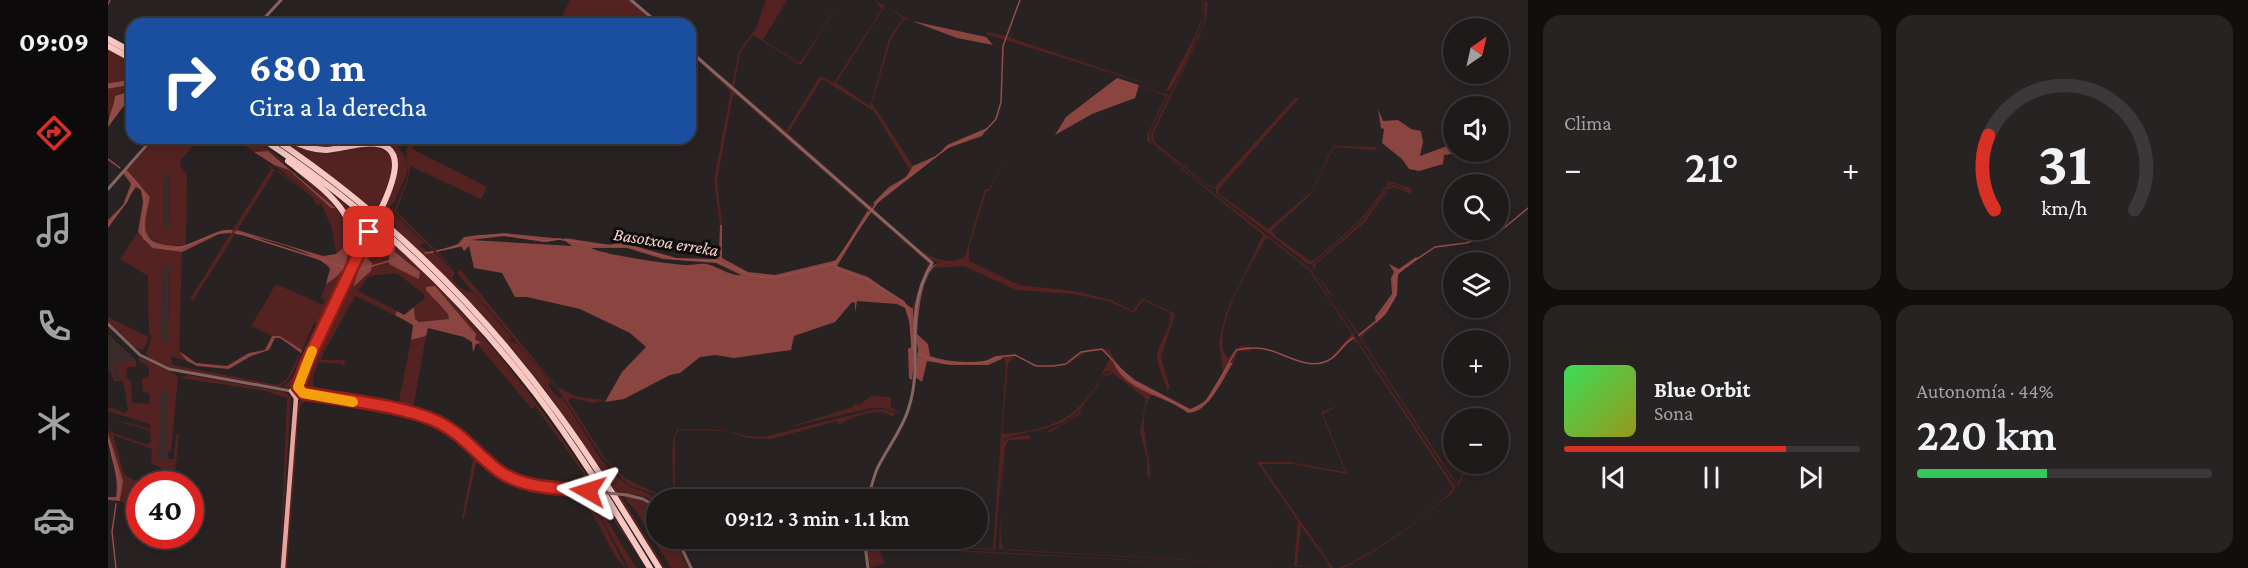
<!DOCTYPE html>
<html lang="es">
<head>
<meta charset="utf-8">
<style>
	:root { --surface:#1f1a1a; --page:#272323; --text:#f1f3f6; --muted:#a1a1a2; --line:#3c3839; --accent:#d93025 }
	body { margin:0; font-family:"Crimson Pro",serif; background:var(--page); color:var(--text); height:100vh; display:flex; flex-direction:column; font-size:22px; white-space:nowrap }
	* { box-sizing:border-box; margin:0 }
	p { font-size:20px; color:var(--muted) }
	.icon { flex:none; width:33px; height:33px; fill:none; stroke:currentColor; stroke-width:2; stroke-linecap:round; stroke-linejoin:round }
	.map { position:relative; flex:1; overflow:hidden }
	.sheet { display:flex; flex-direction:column; gap:15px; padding:15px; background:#110e0e; width:720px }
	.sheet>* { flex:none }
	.hud { position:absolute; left:18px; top:18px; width:570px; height:126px; border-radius:18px; box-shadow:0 3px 15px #0003,0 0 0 2px var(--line); background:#1a4fa0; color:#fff; overflow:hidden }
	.needle { width:39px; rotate:34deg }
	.fabs { position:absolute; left:1335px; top:18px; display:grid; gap:12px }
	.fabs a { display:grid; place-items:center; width:66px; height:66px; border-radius:50%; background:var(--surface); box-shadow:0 3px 15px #0003,0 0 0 2px var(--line); font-size:30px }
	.speed { position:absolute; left:18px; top:471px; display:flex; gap:12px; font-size:30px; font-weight:700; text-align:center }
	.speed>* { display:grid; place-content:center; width:78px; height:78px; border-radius:50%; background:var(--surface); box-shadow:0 3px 15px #0003,0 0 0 2px var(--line); line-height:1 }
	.speed .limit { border:9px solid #d22; background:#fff; color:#111 }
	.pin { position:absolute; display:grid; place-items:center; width:51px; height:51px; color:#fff; margin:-26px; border-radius:12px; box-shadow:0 3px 9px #0006 }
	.me { position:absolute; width:66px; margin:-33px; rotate:276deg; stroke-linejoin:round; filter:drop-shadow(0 0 4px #0008) }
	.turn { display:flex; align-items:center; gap:21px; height:126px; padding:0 24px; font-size:27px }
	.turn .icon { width:78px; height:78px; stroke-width:2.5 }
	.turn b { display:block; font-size:42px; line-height:51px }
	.big { font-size:45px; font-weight:600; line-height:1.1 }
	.sheet .widget { flex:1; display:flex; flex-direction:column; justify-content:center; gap:9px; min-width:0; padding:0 21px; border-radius:18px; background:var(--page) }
	.sheet .dial { align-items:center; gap:0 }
	.dial svg { height:156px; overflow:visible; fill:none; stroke:var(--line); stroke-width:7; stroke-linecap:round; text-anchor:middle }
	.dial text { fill:var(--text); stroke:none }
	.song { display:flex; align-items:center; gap:18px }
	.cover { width:72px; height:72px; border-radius:9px; background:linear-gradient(135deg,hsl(130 70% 55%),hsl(60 70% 35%)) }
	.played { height:6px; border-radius:3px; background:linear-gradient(90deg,var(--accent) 75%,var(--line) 75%) }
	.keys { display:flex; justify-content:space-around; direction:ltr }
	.heat { display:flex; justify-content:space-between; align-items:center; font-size:33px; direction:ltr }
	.charge { height:9px; border-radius:4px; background:linear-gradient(90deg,#34c759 44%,var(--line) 0) }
	.sheet .tiles { flex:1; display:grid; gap:15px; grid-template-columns:repeat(2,1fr) }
	.trip { position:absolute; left:538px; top:489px; width:342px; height:60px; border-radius:30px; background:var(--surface); box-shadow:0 3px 15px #0003,0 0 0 2px var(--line); font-weight:600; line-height:60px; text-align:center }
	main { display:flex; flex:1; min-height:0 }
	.dock { display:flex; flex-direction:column; width:108px; justify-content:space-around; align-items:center; background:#0c0a0a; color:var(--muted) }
	.dock .icon { width:42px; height:42px }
	.dock .on { color:var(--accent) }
	.dock b { font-size:27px; color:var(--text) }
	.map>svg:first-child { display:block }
	.built { fill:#382b2a }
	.green { fill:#542321; fill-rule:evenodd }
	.forest { fill:#8b4541; fill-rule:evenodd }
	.water { fill:#944d49 }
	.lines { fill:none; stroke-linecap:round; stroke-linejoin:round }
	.stream { stroke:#944d49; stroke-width:1.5 }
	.river { stroke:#944d49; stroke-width:5 }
	.minor { stroke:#856461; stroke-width:3 }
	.major { stroke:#e8a49e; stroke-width:4.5 }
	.highway { stroke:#fac8c3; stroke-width:6 }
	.minor-bridge { stroke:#856461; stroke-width:3 }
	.highway-bridge { stroke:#fac8c3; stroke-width:6 }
	.route-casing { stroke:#8d1f18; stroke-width:15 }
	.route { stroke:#d93025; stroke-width:10 }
	.slow { stroke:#f59e0b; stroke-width:10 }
	.labels { text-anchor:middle; stroke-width:6; stroke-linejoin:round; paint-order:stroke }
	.water-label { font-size:18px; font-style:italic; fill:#fed2ce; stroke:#0f0d0c }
</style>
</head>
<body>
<main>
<nav class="dock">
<b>09:09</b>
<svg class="icon on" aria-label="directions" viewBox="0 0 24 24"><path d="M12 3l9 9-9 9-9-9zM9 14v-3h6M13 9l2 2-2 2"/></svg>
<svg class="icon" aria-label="music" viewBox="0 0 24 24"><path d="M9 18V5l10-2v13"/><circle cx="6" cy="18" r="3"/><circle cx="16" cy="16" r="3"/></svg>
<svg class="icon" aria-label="phone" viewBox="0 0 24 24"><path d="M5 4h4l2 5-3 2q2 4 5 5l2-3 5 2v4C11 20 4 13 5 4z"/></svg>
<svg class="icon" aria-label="climate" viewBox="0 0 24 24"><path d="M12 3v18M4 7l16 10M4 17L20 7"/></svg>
<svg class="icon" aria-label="car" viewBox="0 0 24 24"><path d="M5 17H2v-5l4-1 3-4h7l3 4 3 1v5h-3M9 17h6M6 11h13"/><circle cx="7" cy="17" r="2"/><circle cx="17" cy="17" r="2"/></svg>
</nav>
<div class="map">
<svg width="1420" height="568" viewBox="0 0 1420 568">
	<rect width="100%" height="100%" fill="#292222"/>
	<g class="built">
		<path d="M56,174h6l-1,53h-6z"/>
		<path d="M55,266h6l-1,77h-6l-1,-3z"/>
		<path d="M0,334l28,26 -19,6 4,11 -5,2 -3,-9h-5z"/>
		<path d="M53,390h7v69h-11z"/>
	</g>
	<g class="green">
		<path d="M462,0h60l27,24 -13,-9 -5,9h-81z"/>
		<path d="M658,0h21l-24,40 35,22 4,-2 38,-60 -39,65 -48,-30 -13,18 -6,34 52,44 34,-55 14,7 48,-74 -8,-9 38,21 -8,-2 -13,20 -19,64 41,63 -3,4 -36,-59 -52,-32 -34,54 81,72h6l-1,4c19,19 62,67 91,47l20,-67h4l20,-37 -20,39 -3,1 -17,55v14l50,24 55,6 37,9 22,11 9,-13 33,16 -14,43 9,31 -3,2c-2,-11 -9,-21 -10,-32 0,-17 16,-28 13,-45l-27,-13 -9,13 -26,-12 -35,-7 -57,-4 -52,-24 -30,2 4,-6 -7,-2 -241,-209 42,34 7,-33 17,-24zM777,6l18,12 -14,21 -19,67 -34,-23z"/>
		<path d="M1094,0c10,12 -23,78 -33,91l-183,-57 1,-2 15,3 164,55 30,-56 7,-19z"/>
		<path d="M1097,0l3,3 -3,21 -52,110 1,8 55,44 6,1 80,-89h4l-81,92 1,4 49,35 43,-37 22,-46 44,1 -2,3 -41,-3 -24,48 -38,35 3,6 35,25 5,-1 47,-42 26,-34 -1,-3 24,7 1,12 -1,-6 -16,-7 -7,2 -23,33 -49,42 -2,6 17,24 3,-1 -1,2 -5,-2 -16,-27 51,-45 25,-34 6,-2 16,6 -15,-7 -6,1 -26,34 -51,45h-4l-92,-71v-5l-7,-1 -52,-40 -6,-7v-6l53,-110z"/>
		<path d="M0,49l24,14v13l-7,9 2,5 -12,6 -2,13 -5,8z"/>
		<path d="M582,53l237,207 2,5 -9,19 -6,27 -2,-3c3,-6 16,-41 15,-46l-192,-168 -3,5 -15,82 5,44h-2l-6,-46 17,-87z"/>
		<path d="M1031,85l29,10 -19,38 2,11 159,125 145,218 -1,4c-33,29 -71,58 -111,77h-5c28,-9 101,-59 115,-80l-96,-146 -5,-2 -18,18 -2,-2 20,-22 -43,-64 -41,-32 -3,1c-12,23 -59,97 -37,119l12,-12 11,1v4h-13l-5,12h-4l-6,9 -4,-30 7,-29 37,-78 -116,-94v-6l19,-39z"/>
		<path d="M48,138h44l-19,22 -1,5 7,10 -1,71 -26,-2 -15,-10 -1,-15 6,-22 -23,-27zM56,174h6l-1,53h-6z"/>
		<path d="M121,138l40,26 4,5 6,2 38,29 -43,-35 15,5 45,38 -40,-38 -26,-19 -14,1 -20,-14h20l40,30 38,33 14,18 6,18 -2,28 -52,116 -9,7 -6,-1 10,-10 24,-53 -3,-1 -12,27 -22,-14h-8l-21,-10 25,-42 47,21 2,-5 -4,-2 5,-14c23,-13 24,-28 20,-54h-2l-1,18 -7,6 -4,-26 -11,-24 -4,1 -5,-8 -37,-27 -82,131 -3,-2 81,-130 -3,-5z"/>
		<path d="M170,138c12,0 23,11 35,12 20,0 89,-19 82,22 -2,11 -11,24 -16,35l-3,-2 8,12 6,-5 8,-17 -10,15 -5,1c8,-20 24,-42 6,-60 -21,-21 -50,0 -76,-4 -7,-2 -15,-6 -22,-9l82,1 16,3 2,-2c37,33 -1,47 2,73l32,30 -5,2 8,7 4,-2 23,23 -3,5 6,8 12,7 1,-3 41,48 -3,2 10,5 32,38 -3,2 10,13 4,-1 38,61 16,18 13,10 32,13 -4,1v4l-11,-7 -21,-4 3,4 11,2 18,10v29l18,1 13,29h-17l-35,-57 -20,-23 49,80h-3c-41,-67 -82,-134 -131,-196 -72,-91 -158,-169 -253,-234z"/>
		<path d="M304,138l-1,8 5,5 71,36 -6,12 -71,-33 -2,14 -12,31 39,38h4l-1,3 17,19 -61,-59 14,-36 -2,-26z"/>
		<path d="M204,177l75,61 -2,3 -11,-12 -17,-5 2,9 4,-3 4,2 -12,25 -2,-30z"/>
		<path d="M30,232l14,16 30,4 -3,99 8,10 -16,-5 1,9 106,20 9,-6 13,-27c-2,13 -9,28 -21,35 -29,-5 -115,-12 -133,-33l6,-17 -3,-3 -1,-58 -28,-17zM55,266h6l-1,77h-6l-1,-4z"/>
		<path d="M264,233l4,4 -13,19v22l8,-7 -4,-13 8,-4 4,-7 5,5 5,-1 4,16 21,-1 -19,-14v-7c106,98 176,202 252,323l-56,-80 -69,-7 -19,-9 -47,-42 -27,-14 -124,-26 -2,-4 9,-30zM285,273l6,2 25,19 1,4 -11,9 1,12 4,3 31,-3 -2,-5 -12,-12 -1,-15c8,10 18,18 25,29 7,9 11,20 20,27l-2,2 54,64 3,-3 49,68 -2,7 -2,-4 -10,5 -53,-6 -23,-14 -34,-32 -47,-21 13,-73 -15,4 -13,66 -84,-15 -1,-15 6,-14 22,2 3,3 1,-7h-22l-2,-2 34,-62 40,19 2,-4 -39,-20 11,-15z"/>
		<path d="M352,269l97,118 21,10 27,3 -11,3 -23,-5 -3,2 38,60 19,18 43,21 -39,-14 -16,-16 -11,-12 -43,-66 -102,-118z"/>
		<path d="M1225,297l26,37 15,-13 2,2 -15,15 96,146 11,-20 -9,21 -3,-1 -16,-23z"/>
		<path d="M0,317l41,20 -6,13 -8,-2 -27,-26z"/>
		<path d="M986,348l15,2 9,15 -5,-3c8,16 23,27 41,31 -21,17 -3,61 -4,83l-3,-1v-16l-7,-27 6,-33 -33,-26 -11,5 -23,37 -30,18 -1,-2c13,-6 27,-13 36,-24 9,-13 14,-33 30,-36h-8c-11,10 -15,25 -24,36 -22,25 -50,21 -78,32l-9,111 -129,-6 -1,-2 128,7 13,-183 -3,-10 9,-1 2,3 -6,5 -6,70 3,1c61,-6 79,-22 105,-76l-5,-7c-14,-3 -24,3 -35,12l-4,-2 13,-8z"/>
		<path d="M31,357l33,15 6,5 -7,75 -3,-1v-58l-1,-3h-6l-3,69h16l2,-24 3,-1 -5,50h-2v-10l-21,-11 1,-14 -39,-14 11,40 19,9h-3l-1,27 -19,-10 2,-4 -14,-74 3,9 36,13 4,-3 -1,-11 -42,-13 42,11v-5l-42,-13v-4l17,6 3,-3 -4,-25 -2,-4 -8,1 -3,-10 -3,-1 5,-1 3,9 4,-1 -4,-12 8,-5 12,-1v7h-9l-1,10 5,5 1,21 18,1 -1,-11 -6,-1 -1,-13 7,-4v-8l-10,-6z"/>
		<path d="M79,375l97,17 7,5 -11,171 7,-170 -22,-7 -85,-13z"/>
		<path d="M199,396c43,8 105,11 142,34 22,14 37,38 60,50 31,15 59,0 84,28 12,13 23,44 34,60 -20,-12 -25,-55 -54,-73 -11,-6 -29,-4 -42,-6 -21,-3 -36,-15 -51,-29l-4,4 -12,54h-2l12,-64c-41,-45 -109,-45 -166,-55l-6,4 -3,8 -12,157h-2l10,-151 4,-15z"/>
		<path d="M763,396l20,1v10l10,7 -17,-6h-13l-85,20 67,-21 1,-3 5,1z"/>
		<path d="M1232,405l-17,9 24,60 -55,-10h-31l72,104 -334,-19 4,-106 5,-5 21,-3 2,4 -22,1 -4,7c-1,18 -9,92 -1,103l290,16 4,-45 -41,-59h32l56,10 -24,-60zM1193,526l27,37 1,5 -32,-3z"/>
		<path d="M775,409l12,4 -2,4c-14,-11 -41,-1 -54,8l-2,-4 -66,18 -24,-1 -21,-7 -47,-1 -4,6v57l16,6 -14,-2 -3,3c0,-18 -5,-57 3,-71l46,1 26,6 15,1 108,-27z"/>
		<path d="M473,492l21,19 34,57h-7l-33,-60 -18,-15z"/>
		<path d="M759,545l409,23 -398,-21 7,16 -14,5 -5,-13z"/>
	</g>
	<g class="forest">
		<path d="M804,21l74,16 7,8 -36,-7z"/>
		<path d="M1009,78l22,7 -4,13 -43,16 -37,21 11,-18z"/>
		<path d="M1270,109l5,12 15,-1 13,9 10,2 2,11 -3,14 27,-10 11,7 -14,2 -1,9 -24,7 -10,-2 -7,-10 -20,-16 2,-14 -3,-1z"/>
		<path d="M879,128l-5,8 -34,12 -73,57 -2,-2 16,-16 17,-10 7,-11 25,-11 9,-10z"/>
		<path d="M160,151l67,57h-4l-42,-38 -15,-5 -20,-13z"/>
		<path d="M19,170l23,27c-4,21 -14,44 16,48 5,0 12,2 18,1 18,-3 29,-18 49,-16l-1,3 -13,1 -37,18 -30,-4 -14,-16 5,-30 -2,-12 -5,-3 -28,41v-8l15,-15 8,-21 -8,-11z"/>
		<path d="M760,210l2,2 -33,54 31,11 45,32 3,37 -4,34 -3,-2 -1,-29 3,-2 -1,-23 -5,-16 -8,-4 -40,-3 -2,12v-10l-3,-1 -17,20 -41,14 -3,14 -57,8 -19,-3 -15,2 -20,16 -10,2 -46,24 -19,3 17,-30 24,-25 -16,-14 -50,-24 -53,-12h-12l-13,-24 -28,-5 -5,-22 -5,5 -3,-5 -24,5 21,-7 6,-7 40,-4 59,6 -19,3 -40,-6 -33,4 101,6 -8,-6 1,-2 45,7 11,-3 55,16 37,1 6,-6 1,-28h2v33l26,14 27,3 62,-15zM483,248h36l36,11 53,4 25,12c-9,2 -24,-9 -35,-11 -6,-1 -12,1 -19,1 -14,0 -87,-11 -96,-17z"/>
		<path d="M252,220l25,20 2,-2 8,7v7l25,20 -1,7c-3,-1 -28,-14 -30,-15v-12l-10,-1 -1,-4 -5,10 -6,1 5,5 -1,8 -18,16 10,-31 13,-19 -8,-6 -9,2 -2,-12z"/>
		<path d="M129,230l86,26 13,-2 7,-6 1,-18h2c4,27 3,41 -20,54l4,-15c-11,-17 -75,-33 -95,-35z"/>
		<path d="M1308,257l2,2 -20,15 -1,21 -11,19 -10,9 -1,-6 17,-23 -1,-16 3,-6 -5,-8 10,5z"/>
		<path d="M830,263c-18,14 -19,49 -21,71l11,10 2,12c17,6 36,7 54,5 8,-1 11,-6 19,-5l-1,3 -14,6h-38l-23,-4 -5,21 -7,-5 3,-27 -4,-20 7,-43 11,-21z"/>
		<path d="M327,286l41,48 -1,5 6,4 -5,1 -3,8 -1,-10 -8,-5 -36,-9 -2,8 -15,4 2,-15 -18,-10 2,-4 7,4 10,-8 1,12 4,3 30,-3 -1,-5 -22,-24v-3z"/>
		<path d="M164,336h8l22,14 -1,3 -21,-15h-5l-6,12 -18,6 -22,13 -32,-3 -10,-5 -8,-10 17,12 31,3 22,-13 16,-3z"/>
		<path d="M1005,362l22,18 55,29 14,-6 25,-40h4c-10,15 -24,50 -45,50 -24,-19 -62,-20 -75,-51z"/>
		<path d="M0,432l15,49 -3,20 -12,-1v-3h8c4,-22 -8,-43 -8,-65z"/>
	</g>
	<path class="water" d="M24,76v12l-4,3h4v4l-24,32c0,-12 6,-19 7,-31l9,-3 1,-8z"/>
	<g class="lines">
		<g class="stream">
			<path d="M0,4l2,-4"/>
			<path d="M0,159l12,9"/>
			<path d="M17,172c32,25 15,33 19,67 35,25 54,-6 86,-8"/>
			<path d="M0,226l19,-25 8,-20"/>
			<path d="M127,232l109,35"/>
			<path d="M329,251l23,-5 8,-8 9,-2 28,-1 42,6 12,-2 34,6 34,1 48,13 42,2 33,14 14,2h14l56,-13 47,-67 69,-51 36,-16 10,-11 5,-17 2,-56 17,-46"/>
			<path d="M317,253l8,-1"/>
			<path d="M726,264l4,5 31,11 35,22 5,11 4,37"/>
			<path d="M253,269l39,-11"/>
			<path d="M1251,335l21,-17 13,-18 3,-11 -2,-11 8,-9 33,-22 31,-4 33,-11 29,-24"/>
			<path d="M810,354l26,9h39l13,-6 19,-2 21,11h17l13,-2 15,-12 21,-3 30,32 59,30 18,-12 27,-49c10,-2 22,-3 33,0 18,5 40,21 60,10 10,-5 14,-17 24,-22"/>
			<path d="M0,439l12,46 -2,15"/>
			<path d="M8,568l-4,-36 4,-28"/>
		</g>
		<path class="river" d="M0,86l24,-4"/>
		<g class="minor">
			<path d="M523,0l28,24"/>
			<path d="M151,24l22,-24"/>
			<path d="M582,51l242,212c-31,51 -7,93 -23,144 -6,22 -22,41 -32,62 -4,10 -6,20 -10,31"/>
			<path d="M0,189l45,-51"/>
			<path d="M0,324l32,31 29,14 122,22"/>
			<path d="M195,393c41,8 97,11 135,29 25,12 39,33 61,49 25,18 60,17 89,20"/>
			<path d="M519,495l16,4 14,8"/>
			<path d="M569,538l14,30"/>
			<path d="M756,538l4,30"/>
		</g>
		<g class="major">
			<path d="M188,398l7,-5 -5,-6"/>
			<path d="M188,398l-5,-7 7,-4"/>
			<path d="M175,568l13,-170 16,-47 37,-78"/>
		</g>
		<g class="highway">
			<path d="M0,39l24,13"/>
			<path d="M0,46l24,13"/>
			<path d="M153,138c105,69 198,156 275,256 42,55 78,115 114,174"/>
			<path d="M165,138c110,74 206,167 284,274 37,50 69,103 102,156"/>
			<path d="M179,138c12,7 25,12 39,12 13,-1 25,-5 37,-6 49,-5 30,39 19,63"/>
			<path d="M180,161c38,30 81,57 61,112"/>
			<path d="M247,261l14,-29"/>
		</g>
		<path class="minor-bridge" d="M480,491l39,4"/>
		<path class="highway-bridge" d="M261,232l13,-25"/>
	</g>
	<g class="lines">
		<defs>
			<path id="route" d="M261,232l-64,134 -7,21 5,6c40,7 99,12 135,29 25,12 39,33 61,49 25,18 60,17 89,20"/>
		</defs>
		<use href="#route" class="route-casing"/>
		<use href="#route" class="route"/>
		<path class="slow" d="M204,351l-14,36 5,6 50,9"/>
	</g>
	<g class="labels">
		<g class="water-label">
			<text transform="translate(558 242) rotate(9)" y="6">Basotxoa erreka</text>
		</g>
	</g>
</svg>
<div class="fabs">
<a><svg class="needle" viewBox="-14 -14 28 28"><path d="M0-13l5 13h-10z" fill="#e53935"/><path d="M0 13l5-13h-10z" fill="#a1a1a2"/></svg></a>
<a><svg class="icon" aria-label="sound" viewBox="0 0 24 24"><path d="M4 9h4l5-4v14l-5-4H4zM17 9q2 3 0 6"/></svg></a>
<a><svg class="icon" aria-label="search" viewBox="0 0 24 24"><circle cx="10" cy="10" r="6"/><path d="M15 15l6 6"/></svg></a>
<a><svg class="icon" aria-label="layers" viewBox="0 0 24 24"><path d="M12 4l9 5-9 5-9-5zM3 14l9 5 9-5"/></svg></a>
<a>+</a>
<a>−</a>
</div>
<div class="speed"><div class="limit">40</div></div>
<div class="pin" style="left:261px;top:232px;background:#d93025"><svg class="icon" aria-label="arrive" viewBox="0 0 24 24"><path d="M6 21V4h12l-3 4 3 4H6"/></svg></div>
<svg class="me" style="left:480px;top:491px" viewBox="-20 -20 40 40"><path d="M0-17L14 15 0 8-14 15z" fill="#d93025" stroke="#fff" stroke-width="4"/></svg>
<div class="trip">09:12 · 3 min · 1.1 km</div>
<div class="hud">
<div class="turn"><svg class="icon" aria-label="right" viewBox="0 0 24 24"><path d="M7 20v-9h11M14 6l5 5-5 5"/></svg><div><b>680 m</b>Gira a la derecha</div></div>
</div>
</div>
<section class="sheet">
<div class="tiles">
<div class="widget"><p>Clima</p>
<div class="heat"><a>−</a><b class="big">21°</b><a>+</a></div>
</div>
<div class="widget dial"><svg viewBox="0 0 100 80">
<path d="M14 69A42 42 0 1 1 86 69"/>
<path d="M14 69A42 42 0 0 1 11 31" stroke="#d93025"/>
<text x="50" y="56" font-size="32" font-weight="700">31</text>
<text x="50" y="72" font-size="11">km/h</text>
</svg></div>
<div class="widget">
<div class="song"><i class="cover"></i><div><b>Blue Orbit</b><p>Sona</p></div></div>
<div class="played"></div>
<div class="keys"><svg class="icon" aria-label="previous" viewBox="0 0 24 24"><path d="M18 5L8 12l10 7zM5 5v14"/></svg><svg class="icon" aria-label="pause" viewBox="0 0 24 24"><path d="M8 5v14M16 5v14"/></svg><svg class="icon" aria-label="next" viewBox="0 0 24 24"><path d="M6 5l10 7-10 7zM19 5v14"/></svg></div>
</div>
<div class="widget"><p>Autonomía · 44%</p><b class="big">220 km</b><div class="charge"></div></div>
</div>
</section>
</main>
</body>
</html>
